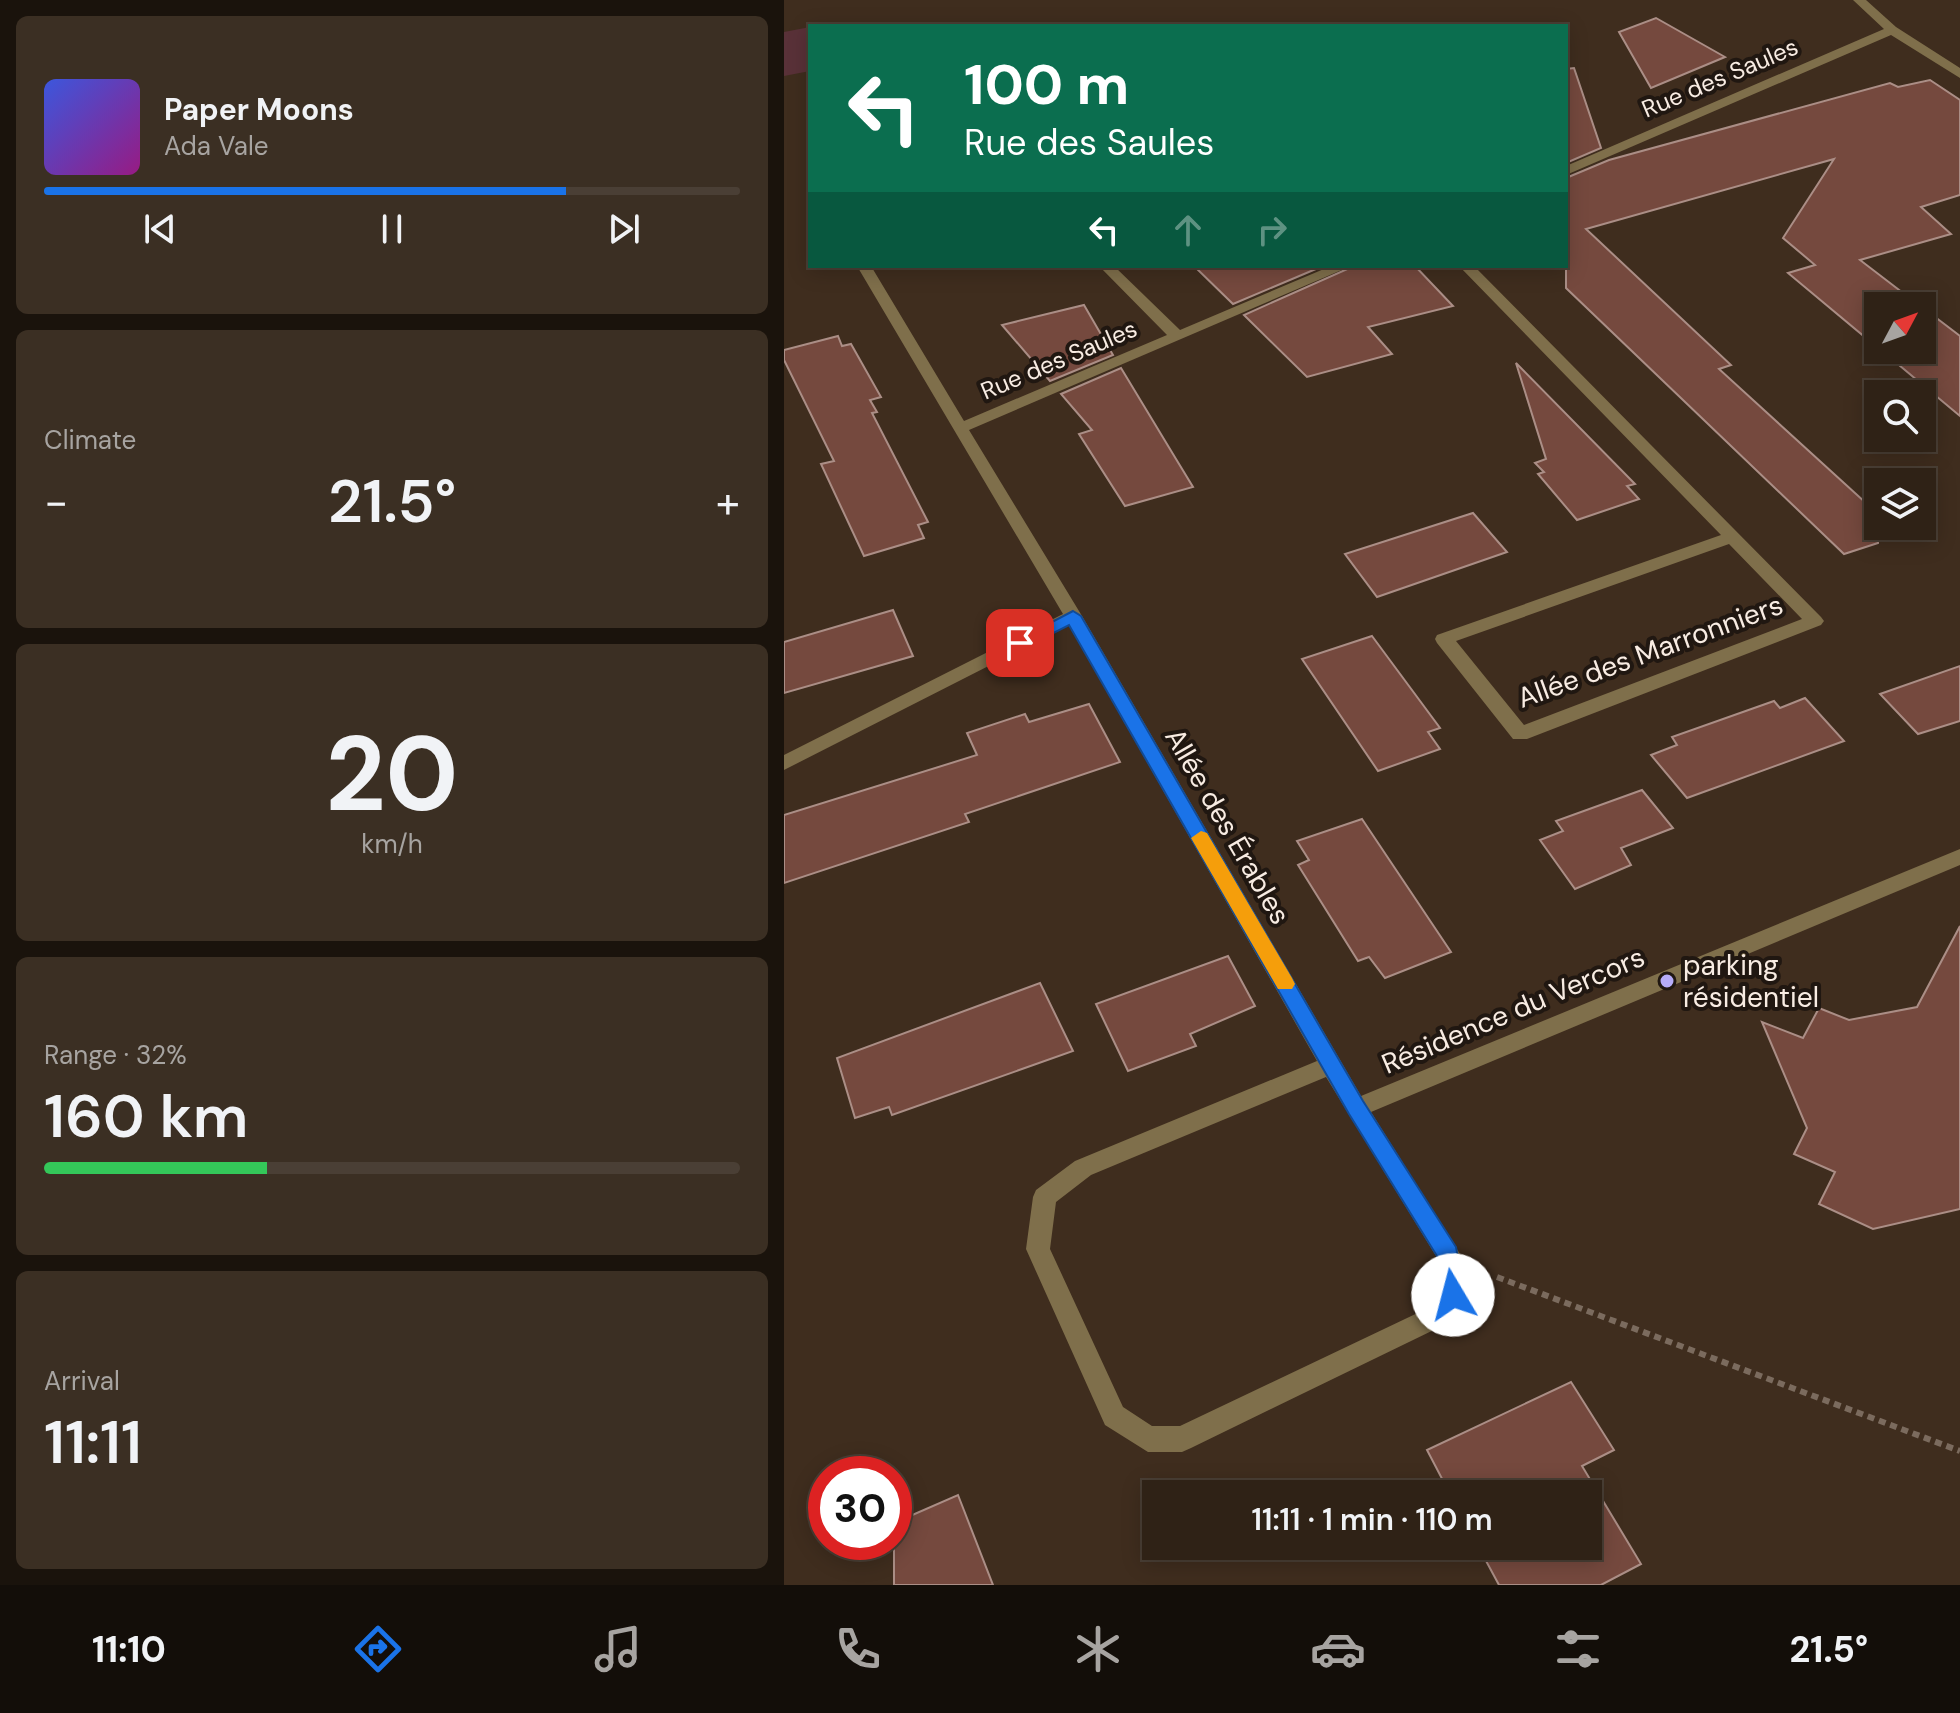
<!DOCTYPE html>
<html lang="en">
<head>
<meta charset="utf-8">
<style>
	:root { --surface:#2f2216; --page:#3b2f23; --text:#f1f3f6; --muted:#a7a4a1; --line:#4a3f35; --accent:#1a73e8 }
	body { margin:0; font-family:"DM Sans",sans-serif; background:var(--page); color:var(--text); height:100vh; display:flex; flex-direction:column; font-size:30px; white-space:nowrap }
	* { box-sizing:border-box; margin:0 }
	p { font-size:26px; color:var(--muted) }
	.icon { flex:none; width:44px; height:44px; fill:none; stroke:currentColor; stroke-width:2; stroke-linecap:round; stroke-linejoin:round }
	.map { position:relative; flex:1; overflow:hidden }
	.details { display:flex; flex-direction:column; gap:16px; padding:16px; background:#1a130c; width:784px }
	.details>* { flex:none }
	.top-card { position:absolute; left:24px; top:24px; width:760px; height:244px; border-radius:0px; box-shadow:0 4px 20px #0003,0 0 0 2px var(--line); background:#0b6e4f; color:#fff; overflow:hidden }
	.needle { width:52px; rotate:49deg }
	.controls { position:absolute; left:1080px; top:292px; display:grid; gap:16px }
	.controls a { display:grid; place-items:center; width:72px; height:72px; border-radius:0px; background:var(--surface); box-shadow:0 4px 20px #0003,0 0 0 2px var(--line); font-size:40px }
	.speed { position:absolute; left:24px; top:1456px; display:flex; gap:16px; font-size:40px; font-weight:700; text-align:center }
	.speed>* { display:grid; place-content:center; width:104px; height:104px; border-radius:50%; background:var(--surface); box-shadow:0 4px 20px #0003,0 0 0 2px var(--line); line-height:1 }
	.speed .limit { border:12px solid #d22; background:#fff; color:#111 }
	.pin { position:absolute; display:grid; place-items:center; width:68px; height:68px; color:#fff; margin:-34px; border-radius:16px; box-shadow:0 4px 12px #0006 }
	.me { position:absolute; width:88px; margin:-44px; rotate:352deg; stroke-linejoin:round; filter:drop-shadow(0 0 6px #0008) }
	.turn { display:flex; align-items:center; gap:28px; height:168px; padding:0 24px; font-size:36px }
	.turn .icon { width:104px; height:104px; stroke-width:2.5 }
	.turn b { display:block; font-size:56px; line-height:68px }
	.lanes { display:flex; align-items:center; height:76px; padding:0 24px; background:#0003; justify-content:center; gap:40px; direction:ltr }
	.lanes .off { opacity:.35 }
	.big { font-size:60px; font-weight:600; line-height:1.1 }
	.details .widget { flex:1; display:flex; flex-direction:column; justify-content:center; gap:12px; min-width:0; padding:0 28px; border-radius:12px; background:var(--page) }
	.details .dial { align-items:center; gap:0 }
	.dial b { font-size:104px; line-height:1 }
	.song { display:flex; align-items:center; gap:24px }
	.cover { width:96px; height:96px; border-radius:12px; background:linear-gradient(135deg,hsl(230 70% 55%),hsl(310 70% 35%)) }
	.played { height:8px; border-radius:4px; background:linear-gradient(90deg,var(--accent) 75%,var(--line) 75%) }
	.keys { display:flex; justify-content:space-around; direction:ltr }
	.heat { display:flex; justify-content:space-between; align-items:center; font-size:44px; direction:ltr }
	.charge { height:12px; border-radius:6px; background:linear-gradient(90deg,#34c759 32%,var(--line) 0) }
	.trip { position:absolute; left:358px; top:1480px; width:460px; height:80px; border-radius:0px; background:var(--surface); box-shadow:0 4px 20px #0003,0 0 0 2px var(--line); font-weight:600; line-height:80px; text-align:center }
	.dock { display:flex; height:128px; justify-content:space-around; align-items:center; background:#130e09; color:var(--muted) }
	.dock .icon { width:56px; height:56px }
	.dock .selected { color:var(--accent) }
	.dock b { font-size:36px; color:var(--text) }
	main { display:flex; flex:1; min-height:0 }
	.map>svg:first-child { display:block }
	.green { fill:#593138 }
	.building { fill:#75493e; stroke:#ab8e86; stroke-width:2 }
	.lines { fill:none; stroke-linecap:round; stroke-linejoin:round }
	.path { stroke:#7b6b5e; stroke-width:6; stroke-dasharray:7 5; stroke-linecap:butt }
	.street { fill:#7f6f4b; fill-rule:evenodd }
	.route { fill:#1a73e8; stroke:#114b97; stroke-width:2 }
	.slow { fill:#f59e0b }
	.poi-dot { fill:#b6acf8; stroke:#201711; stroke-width:3 }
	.labels { text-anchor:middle; stroke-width:8; stroke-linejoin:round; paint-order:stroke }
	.far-street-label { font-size:24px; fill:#f8ece3; stroke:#201711 }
	.street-label { font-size:28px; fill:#f8ece3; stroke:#201711 }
	.poi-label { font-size:28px; fill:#f8ece3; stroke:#201711; text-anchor:start }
</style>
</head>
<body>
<main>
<section class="details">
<div class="widget">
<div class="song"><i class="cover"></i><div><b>Paper Moons</b><p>Ada Vale</p></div></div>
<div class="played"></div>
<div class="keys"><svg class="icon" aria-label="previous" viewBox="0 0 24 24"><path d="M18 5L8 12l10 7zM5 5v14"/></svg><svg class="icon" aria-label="pause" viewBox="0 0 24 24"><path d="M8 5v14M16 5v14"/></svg><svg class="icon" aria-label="next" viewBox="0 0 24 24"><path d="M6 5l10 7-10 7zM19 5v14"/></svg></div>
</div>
<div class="widget"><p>Climate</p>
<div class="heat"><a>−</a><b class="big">21.5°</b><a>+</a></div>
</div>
<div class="widget dial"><b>20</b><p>km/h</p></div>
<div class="widget"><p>Range · 32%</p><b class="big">160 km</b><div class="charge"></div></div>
<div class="widget"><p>Arrival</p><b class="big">11:11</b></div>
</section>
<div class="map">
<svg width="1176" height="1585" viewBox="0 0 1176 1585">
	<rect width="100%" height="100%" fill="#3f2d1e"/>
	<path class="green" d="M26,27v44l-26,5v-44z"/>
	<g class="building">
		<path d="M872,18l69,39 -74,31 -32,-56z"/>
		<path d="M790,68l27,80 -35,15v-94z"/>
		<path d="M1146,80l30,20v95l-39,12 30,27 -91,26 60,46h-42v42l-90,-75 27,-8 -32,-27 51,-79 -248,70 145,136 -12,4 159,145v29l-34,11 -278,-266v-110l43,-18 281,-77 8,4z"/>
		<path d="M410,266h129l-90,38z"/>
		<path d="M570,266h61l38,40 -85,21 24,27 -85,23 -63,-62z"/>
		<path d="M300,305l29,50 -63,26 -48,-56z"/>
		<path d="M1138,307l38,29v80l-79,-66h41z"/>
		<path d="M54,336l4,10 9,-2 30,53 -11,3 7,12 -5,1 56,109 -10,3 6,13 -60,18 -43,-92 13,-3 -50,-101v-10z"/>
		<path d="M732,363l119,121 -8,2 12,13 -62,21 -39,-46 6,-2 -9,-9 11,-4z"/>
		<path d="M337,368l55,91 17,28 -68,19 -46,-72 13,-4 -31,-36z"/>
		<path d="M689,513l34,39 -130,45 -32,-43z"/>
		<path d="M109,610l20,46 -129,37v-51z"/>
		<path d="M588,636l68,92 -12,4 12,17 -62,22 -76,-112z"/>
		<path d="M1176,666v55l-42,13 -38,-40z"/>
		<path d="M1021,698l39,43 -157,57 -36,-43 26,-10 -5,-8 102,-36 6,7z"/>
		<path d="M305,704l31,58 -155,52 4,8 -185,61v-68l193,-60 -10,-22 58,-19 4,8z"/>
		<path d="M858,790l31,38 -52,20 10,17 -56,24 -35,-49 23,-9 -7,-10z"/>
		<path d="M578,819l89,133 -66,26 -16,-21 -11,4 -60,-96 11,-5 -12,-19z"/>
		<path d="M1176,926v283l-87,20 -54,-25 16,-32 -41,-18 13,-26 -45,-106 41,16 16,-30 30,12 68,-13z"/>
		<path d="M444,956l27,50 -65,28 6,12 -68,25 -32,-67z"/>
		<path d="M256,983l33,68 -181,64 -3,-8 -34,11 -18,-60z"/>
		<path d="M787,1382l43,68 -32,16 59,98 -40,21h-102l-21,-39h110v-52h-138l-23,-44z"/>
		<path d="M174,1495l35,90h-99v-62z"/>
	</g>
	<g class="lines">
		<path class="path" d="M713,1277l463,174"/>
		<g class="street">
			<path d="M1069,0h13l30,27 64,41v10l-69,-43 -325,140v-9l318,-137z"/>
			<path d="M73,266h14l93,155 203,-86 -68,-69h15l66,64 151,-64h20l-382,164 113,186 279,480 599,-247v16l-589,247 89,142 6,41 -22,30 -253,123 -9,4h-34l-43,-27 -79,-176 7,-52 3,-7 39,-29 242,-100 -248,-436 -285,145v-15l279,-141zM542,1077l110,179 4,36 -14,17 -246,117h-28l-29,-19 -73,-158 6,-47 35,-27z"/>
			<path d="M675,266h15l347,351 3,4 -3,4 -294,114h-14l-76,-96 -2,-4 2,-4 284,-100zM945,544l73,75 -278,106 -68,-84z"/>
		</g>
	</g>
	<path class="route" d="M289,611l8,5 282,485 93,146 9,48 -4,7 -8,3 -8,-3 -8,-46 -88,-142 -280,-489 -43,22h-12l-2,-4z"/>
	<path class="slow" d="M417,831l6,2 85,145 3,6 -3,5h-14l-87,-151z"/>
	<circle class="poi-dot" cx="883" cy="981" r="8"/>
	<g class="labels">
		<g class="far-street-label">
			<text transform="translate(936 78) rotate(-23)" y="8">Rue des Saules</text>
			<text transform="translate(275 360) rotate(-23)" y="8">Rue des Saules</text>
		</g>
		<g class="street-label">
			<text transform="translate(866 651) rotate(-20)" y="10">Allée des Marronniers</text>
			<text transform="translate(444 826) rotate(60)" y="10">Allée des Érables</text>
			<text transform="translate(729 1010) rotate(-23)" y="10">Résidence du Vercors</text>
		</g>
		<g class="poi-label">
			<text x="899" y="975">parking<tspan x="899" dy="32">résidentiel</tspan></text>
		</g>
	</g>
</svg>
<div class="controls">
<a><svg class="needle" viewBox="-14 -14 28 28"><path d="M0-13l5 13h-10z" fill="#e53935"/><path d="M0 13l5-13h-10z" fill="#a7a4a1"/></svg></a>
<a><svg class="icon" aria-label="search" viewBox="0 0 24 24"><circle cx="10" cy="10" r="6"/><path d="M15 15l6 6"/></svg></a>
<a><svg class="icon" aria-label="layers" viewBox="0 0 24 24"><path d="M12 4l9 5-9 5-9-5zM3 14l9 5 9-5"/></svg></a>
</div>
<div class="speed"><div class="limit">30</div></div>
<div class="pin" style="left:236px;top:643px;background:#d93025"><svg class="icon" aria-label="arrive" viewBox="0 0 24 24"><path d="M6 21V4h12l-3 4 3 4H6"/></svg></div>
<svg class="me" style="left:669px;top:1295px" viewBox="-20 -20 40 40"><circle r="19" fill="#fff"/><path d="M0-13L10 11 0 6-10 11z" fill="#1a73e8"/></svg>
<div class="trip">11:11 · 1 min · 110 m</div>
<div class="top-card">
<div class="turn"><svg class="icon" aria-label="left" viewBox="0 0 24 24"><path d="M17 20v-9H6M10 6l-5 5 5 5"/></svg><div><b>100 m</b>Rue des Saules</div></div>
<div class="lanes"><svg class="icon" aria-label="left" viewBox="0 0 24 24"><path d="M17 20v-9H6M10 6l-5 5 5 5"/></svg><svg class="icon off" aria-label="ahead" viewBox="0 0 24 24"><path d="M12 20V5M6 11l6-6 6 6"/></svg><svg class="icon off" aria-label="right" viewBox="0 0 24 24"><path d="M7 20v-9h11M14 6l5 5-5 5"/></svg></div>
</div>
</div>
</main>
<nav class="dock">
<b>11:10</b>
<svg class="icon selected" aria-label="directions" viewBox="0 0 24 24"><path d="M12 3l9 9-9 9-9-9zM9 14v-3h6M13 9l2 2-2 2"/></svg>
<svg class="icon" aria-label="music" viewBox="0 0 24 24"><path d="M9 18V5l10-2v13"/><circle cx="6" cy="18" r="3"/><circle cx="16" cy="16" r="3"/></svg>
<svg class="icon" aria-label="phone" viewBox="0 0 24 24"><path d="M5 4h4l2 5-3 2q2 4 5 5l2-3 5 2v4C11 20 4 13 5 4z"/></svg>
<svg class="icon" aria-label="climate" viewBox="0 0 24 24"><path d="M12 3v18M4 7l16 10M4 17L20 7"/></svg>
<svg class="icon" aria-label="car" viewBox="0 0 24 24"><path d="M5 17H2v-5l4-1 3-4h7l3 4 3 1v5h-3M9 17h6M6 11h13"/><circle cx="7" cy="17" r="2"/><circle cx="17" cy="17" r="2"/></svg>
<svg class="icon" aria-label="filters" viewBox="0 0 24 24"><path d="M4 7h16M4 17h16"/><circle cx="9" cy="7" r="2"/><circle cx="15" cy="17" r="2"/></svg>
<b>21.5°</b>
</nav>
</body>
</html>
